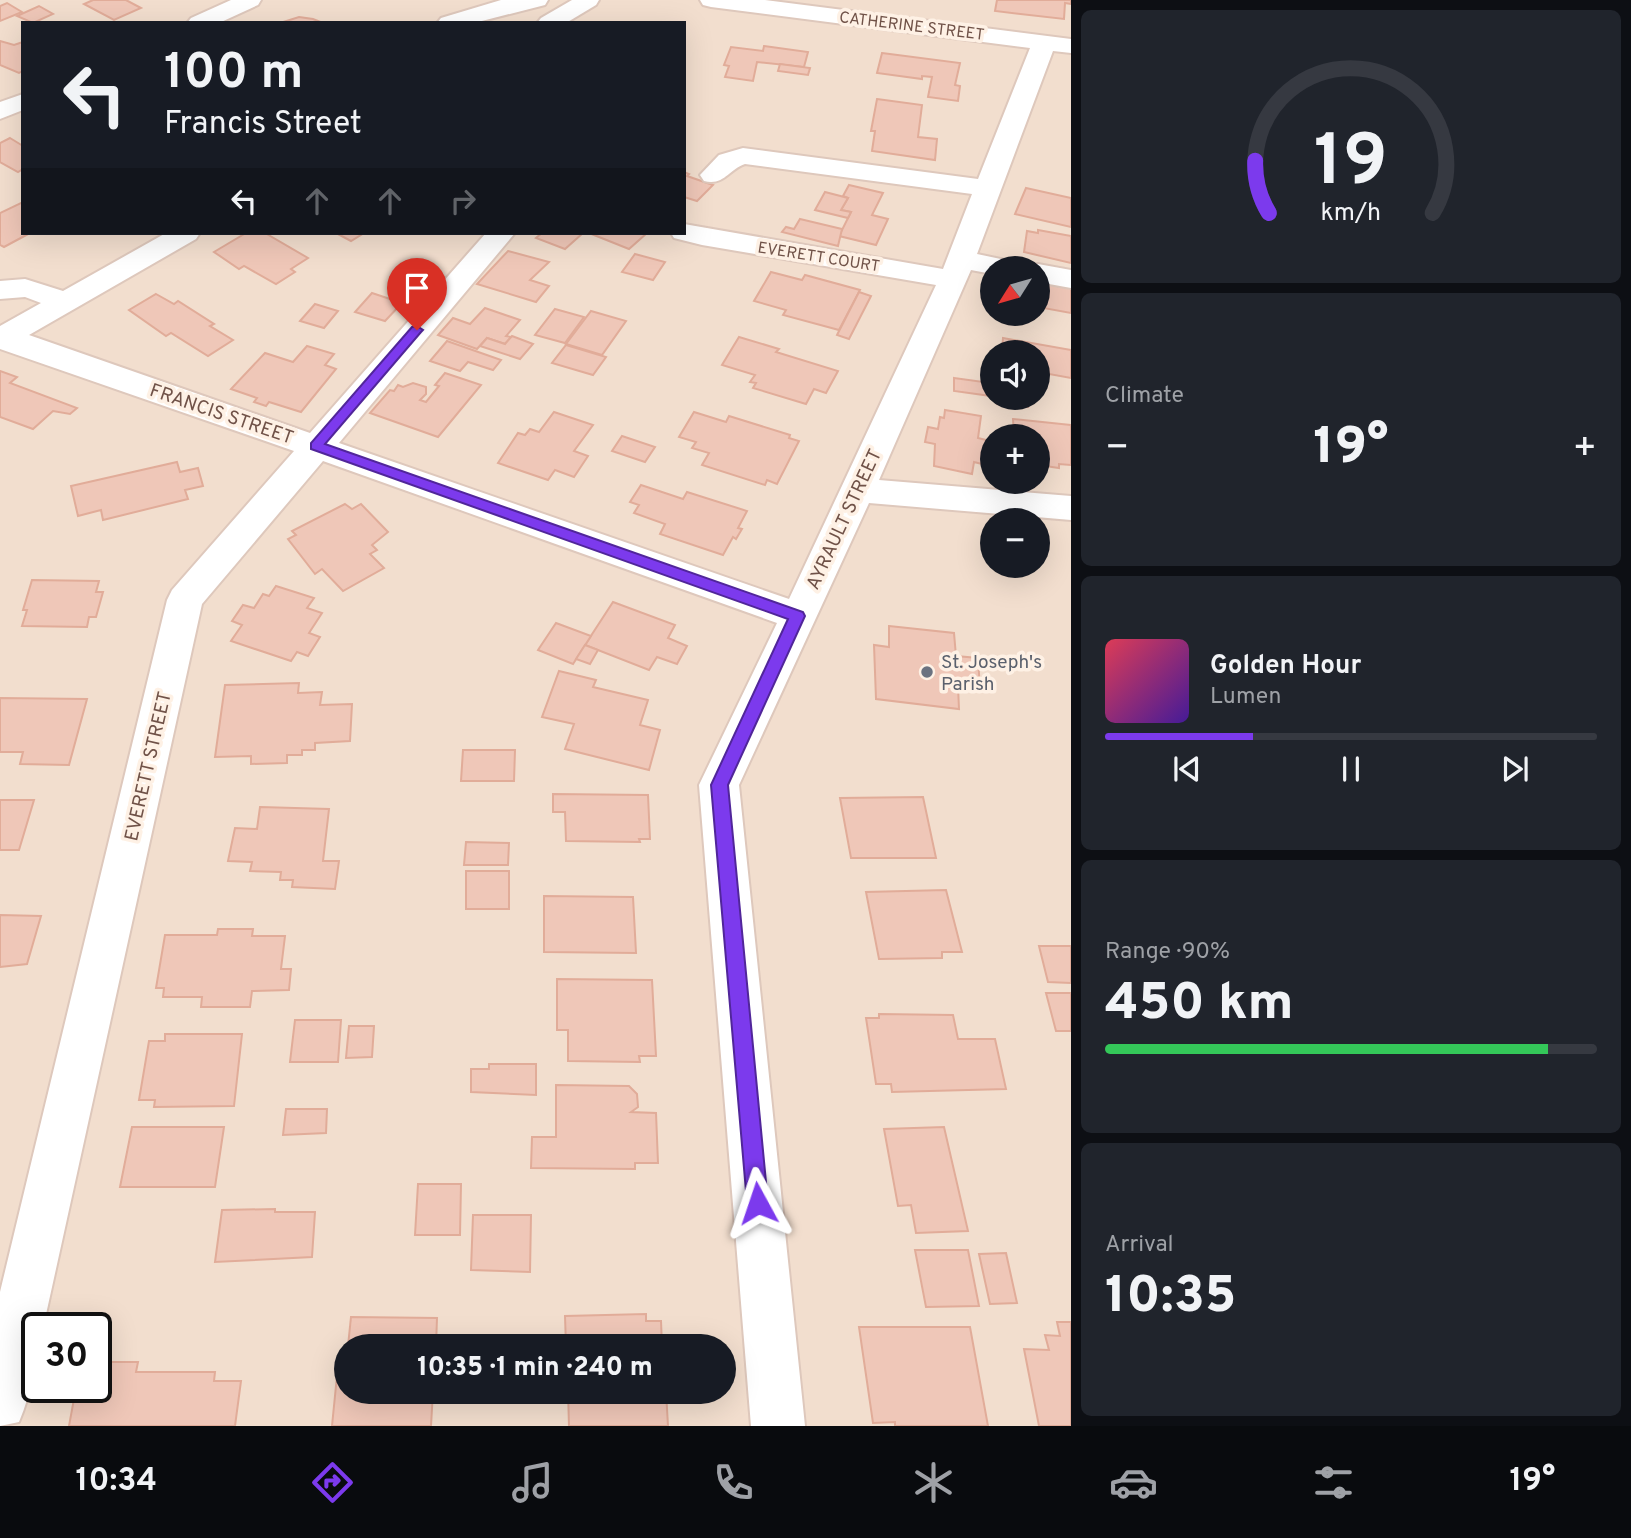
<!DOCTYPE html>
<html lang="en">
<head>
<meta charset="utf-8">
<style>
	:root { --surface:#171b24; --page:#20242c; --text:#f1f3f6; --muted:#9ea1a6; --line:#363941; --accent:#7c3aed }
	body { margin:0; font-family:Overpass,sans-serif; background:var(--page); color:var(--text); height:100vh; display:flex; flex-direction:column; font-size:26px; white-space:nowrap }
	* { box-sizing:border-box; margin:0 }
	p { font-size:23px; color:var(--muted) }
	.icon { flex:none; width:38px; height:38px; fill:none; stroke:currentColor; stroke-width:2; stroke-linecap:round; stroke-linejoin:round }
	.map { position:relative; flex:1; overflow:hidden }
	.details { display:flex; flex-direction:column; gap:10px; padding:10px; background:#0d0f14; width:560px }
	.details>* { flex:none }
	.guide { position:absolute; left:21px; top:21px; width:665px; height:214px; border-radius:0px; box-shadow:0 7px 28px #0002; background:#171b24; color:var(--text); overflow:hidden }
	.needle { width:46px; rotate:233deg }
	.controls { position:absolute; left:980px; top:256px; display:grid; gap:14px }
	.controls a { display:grid; place-items:center; width:70px; height:70px; border-radius:50%; background:var(--surface); box-shadow:0 7px 28px #0002; font-size:35px }
	.speed { position:absolute; left:21px; top:1312px; display:flex; gap:14px; font-size:35px; font-weight:700; text-align:center }
	.speed>* { display:grid; place-content:center; width:91px; height:91px; border-radius:50%; background:var(--surface); box-shadow:0 7px 28px #0002; line-height:1 }
	.speed .limit { border:4px solid #111; border-radius:10px; background:#fff; color:#111 }
	.pin { position:absolute; display:grid; place-items:center; width:60px; height:60px; color:#fff; margin:-72px -30px; border-radius:50% 50% 50% 0; rotate:-45deg; box-shadow:0 0 7px #0007 }
	.pin .icon { rotate:45deg }
	.me { position:absolute; width:77px; margin:-38px; rotate:355deg; stroke-linejoin:round; filter:drop-shadow(0 0 5px #0008) }
	.turn { display:flex; align-items:center; gap:24px; height:147px; padding:0 28px; font-size:32px }
	.turn .icon { width:91px; height:91px; stroke-width:2.5 }
	.turn b { display:block; font-size:49px; line-height:60px }
	.lanes { display:flex; align-items:center; height:66px; padding:0 28px; background:#0003; justify-content:center; gap:35px; direction:ltr }
	.lanes .off { opacity:.35 }
	.big { font-size:52px; font-weight:800; line-height:1.1 }
	.details .widget { flex:1; display:flex; flex-direction:column; justify-content:center; gap:10px; min-width:0; padding:0 24px; border-radius:10px; background:var(--page) }
	.details .dial { align-items:center; gap:0 }
	.dial svg { height:182px; overflow:visible; fill:none; stroke:var(--line); stroke-width:7; stroke-linecap:round; text-anchor:middle }
	.dial text { fill:var(--text); stroke:none }
	.song { display:flex; align-items:center; gap:21px }
	.cover { width:84px; height:84px; border-radius:10px; background:linear-gradient(135deg,hsl(350 70% 55%),hsl(260 70% 35%)) }
	.played { height:7px; border-radius:4px; background:linear-gradient(90deg,var(--accent) 30%,var(--line) 30%) }
	.keys { display:flex; justify-content:space-around; direction:ltr }
	.heat { display:flex; justify-content:space-between; align-items:center; font-size:38px; direction:ltr }
	.charge { height:10px; border-radius:5px; background:linear-gradient(90deg,#34c759 90%,var(--line) 0) }
	.trip { position:absolute; left:334px; top:1334px; width:402px; height:70px; border-radius:35px; background:var(--surface); box-shadow:0 7px 28px #0002; font-weight:800; line-height:70px; text-align:center }
	.tabs { display:flex; height:112px; justify-content:space-around; align-items:center; background:#090b0e; color:var(--muted) }
	.tabs .icon { width:49px; height:49px }
	.tabs .current { color:var(--accent) }
	.tabs b { font-size:32px; color:var(--text) }
	main { display:flex; flex:1; min-height:0 }
	.map>svg:first-child { display:block }
	.residential { fill:#f2dece; fill-rule:evenodd }
	.building { fill:#efc7b8; stroke:#e1ac99; stroke-width:2 }
	.lines { fill:none; stroke-linecap:round; stroke-linejoin:round }
	.minor-casing { stroke:#dec8bc; stroke-width:4 }
	.minor { fill:#fff; fill-rule:evenodd }
	.route { fill:#7c3aed; stroke:#51269a; stroke-width:2 }
	.worship-dot { fill:#6b7280; stroke:#fef1e5; stroke-width:2.5 }
	.labels { text-anchor:middle; stroke-width:7; stroke-linejoin:round; paint-order:stroke }
	.far-street-label { font-size:16px; fill:#705248; stroke:#fef1e5 }
	.street-label { font-size:19px; fill:#705248; stroke:#fef1e5 }
	.worship-label { font-size:19px; fill:#5b616d; stroke:#fef1e5; text-anchor:start }
</style>
</head>
<body>
<main>
<div class="map">
<svg width="1071" height="1426" viewBox="0 0 1071 1426">
	<rect width="100%" height="100%" fill="#fbeddf"/>
	<path class="residential" d="M0,0h1071v1426h-1071zM23,23h661v210h-661zM992,268h46v45h-46zM992,352h46v45h-46zM992,436h46v45h-46zM992,520h46v45h-46zM37,1328h59v60h-59zM346,1346h378v45h-378z"/>
	<g class="building">
		<path d="M93,0h33l15,8 -27,12 -30,-16z"/>
		<path d="M997,0h74v4l-6,-1 -1,16 -69,-8z"/>
		<path d="M7,3l15,9 -22,9v-15z"/>
		<path d="M39,6l14,8 -20,9 -16,-7z"/>
		<path d="M299,17l14,2 10,4h-43z"/>
		<path d="M0,41l14,4 9,-3v29l-4,2 -19,-8z"/>
		<path d="M764,46l44,6 -4,15 -47,-5 -4,19 -28,-4 4,-11 -5,-1 7,-18 32,4z"/>
		<path d="M882,53l78,10 -5,22 5,1 -2,15 -30,-4 4,-20 -10,-1v3l-45,-6z"/>
		<path d="M780,64l30,4 -2,7 -30,-4z"/>
		<path d="M877,99l45,6 -4,32 19,2 -2,21 -63,-9 3,-20h-4z"/>
		<path d="M10,138l13,8v23l-5,3 -18,-10v-19z"/>
		<path d="M684,172l5,2 -2,2 26,9 -16,16 -13,-4z"/>
		<path d="M849,185l34,8 -11,22 16,4 -12,26 -37,-9 12,-24 -10,-2 7,-12 -5,-2z"/>
		<path d="M1026,188l45,10v29l-56,-13z"/>
		<path d="M825,192l23,6 -7,12 10,2 -3,6 -33,-8z"/>
		<path d="M23,202v31h7l-26,14 -4,-2v-32z"/>
		<path d="M800,219l42,10 -4,17 -56,-14 4,-5 8,2z"/>
		<path d="M1038,230l33,6v27l-47,-11 3,-21 11,2z"/>
		<path d="M246,233h19l43,25 -17,11 4,3 -19,12 -32,-18 -5,3 -25,-17z"/>
		<path d="M336,233h28l-13,8z"/>
		<path d="M542,233h41l-18,16 -29,-11z"/>
		<path d="M589,233h58l-18,16z"/>
		<path d="M508,251l41,11 -19,18 19,6 -13,16 -59,-18z"/>
		<path d="M635,254l30,8 -12,18 -31,-8z"/>
		<path d="M771,272l31,8 3,-5 55,15 -21,40 -56,-15 3,-5 -32,-9z"/>
		<path d="M1058,281l13,2v30l-33,-6v-25l19,4z"/>
		<path d="M859,292l12,4 -22,43 -12,-4z"/>
		<path d="M372,293l30,10 -17,18 -30,-9z"/>
		<path d="M156,294l18,10 4,-3 36,23 -4,2 23,14 -25,16 -37,-23 -5,3 -37,-26z"/>
		<path d="M315,304l23,7 -14,17 -24,-7z"/>
		<path d="M485,308l35,12 -14,16 5,1 -6,7 -18,-6 -10,11 -39,-14 15,-17 17,6z"/>
		<path d="M555,309l29,8 -19,26 -30,-8z"/>
		<path d="M591,311l35,10 -24,34 -36,-11z"/>
		<path d="M512,336l21,8 -13,15 -40,-13 7,-8 18,6z"/>
		<path d="M739,337l40,12 -3,3 62,19 -12,22 -12,-4 -8,15 -53,-16 3,-5 -6,-1 5,-7 -33,-10z"/>
		<path d="M1003,338l68,12v28l-33,-6v-20h-36z"/>
		<path d="M447,341l54,19 -8,10 -25,-8 -8,9 -30,-10z"/>
		<path d="M566,345l40,12 -13,18 -41,-12z"/>
		<path d="M307,346l27,8 -9,11 11,4 -35,43 -32,-10 -3,4 -12,-4 3,-4 -26,-9 34,-36 28,9z"/>
		<path d="M0,371l17,6 -7,6 67,25 -7,6 -17,-3 -20,18 -33,-12z"/>
		<path d="M445,373l36,12 -43,52 -68,-24 20,-23 4,1 4,-6 5,2 10,-4 13,4v7l-6,6 6,2 13,-16 -4,-1z"/>
		<path d="M954,378l37,5v13l-37,-5z"/>
		<path d="M996,397h31l1,10 -31,-3z"/>
		<path d="M945,410l36,6 -3,22 12,3 -4,24 -12,-3 -2,12 -38,-8 1,-22 -10,-2 3,-15 10,2 2,-12 4,1z"/>
		<path d="M554,412l39,13 -19,26 14,5 -14,21 -19,-7 -7,10 -50,-17 20,-30 7,2 5,-6 9,3z"/>
		<path d="M694,412l32,10 3,-6 61,19 -1,3 10,3 -22,43 -10,-4 -2,5 -63,-20 7,-12 -17,-5 4,-6 -17,-5z"/>
		<path d="M1013,419l58,6v40l-12,-1v4l-21,-3v-29h-24z"/>
		<path d="M622,436l33,11 -10,15 -33,-11z"/>
		<path d="M177,462l3,10 18,-4 5,18 -18,4 3,9 -85,21 -2,-10 -23,6 -7,-30z"/>
		<path d="M641,485l42,14 4,-7 60,19 -9,17 4,1 -6,10 -3,-2 -10,18 -63,-21 5,-10 -31,-11 5,-8 -9,-3z"/>
		<path d="M345,504l7,5 9,-5 27,28 -16,13 5,5 -7,4 14,14 -41,23 -21,-22 -7,5 -27,-35 8,-4 -4,-4z"/>
		<path d="M32,580l67,1 -3,11h7l-7,25h-7l-2,10 -65,-1 5,-16h-4z"/>
		<path d="M276,586l38,12 -7,10 15,5 -13,20 11,4 -12,19 -11,-4 -6,9 -60,-20 11,-16 -10,-4 11,-16 11,3 9,-14 6,2z"/>
		<path d="M613,602l62,23 -7,13 19,8 -10,18 -20,-7 -8,13 -64,-25z"/>
		<path d="M556,623l35,13 -18,28 -35,-14z"/>
		<path d="M889,626l65,7 2,23 22,2 2,31 -22,-3 1,23 -83,-10 -2,-54 15,2z"/>
		<path d="M585,645l13,5 -8,14 -14,-5z"/>
		<path d="M559,671l37,9 -3,7 55,13 -8,25 20,5 -11,40 -84,-21 9,-25 -32,-7z"/>
		<path d="M299,683l-1,10 24,-1 -2,13 32,-1 -2,37 -35,2v7h-13v5h-15v8l-36,1v-8l-36,1 10,-72z"/>
		<path d="M0,698l87,1 -18,66 -49,-1 3,-12h-23z"/>
		<path d="M463,750h52l-1,31h-53z"/>
		<path d="M553,794l95,1 2,44h-11l1,3 -74,-1 -1,-29h-12z"/>
		<path d="M923,797l13,61h-85l-11,-60z"/>
		<path d="M0,800h34l-15,50h-19z"/>
		<path d="M260,807l69,2 -6,52h16l-4,28 -43,-2 1,-7h-13l1,-8 -31,-1 2,-9 -24,-1 7,-33 22,1z"/>
		<path d="M466,842l43,1 -1,22h-44z"/>
		<rect x="466" y="871" width="43" height="38"/>
		<path d="M946,890l16,62h-20v6l-63,1 -13,-67z"/>
		<path d="M544,896l89,1 3,56 -92,-1z"/>
		<path d="M0,915l41,1 -14,48 -27,3z"/>
		<path d="M218,929h35l-1,7h33l-4,33h10l-2,21 -37,1 -2,16h-49l1,-10h-39l1,-9h-8l9,-53h52z"/>
		<path d="M1039,946h32v37l-23,-1z"/>
		<path d="M557,979l95,1 4,76h-17l1,6 -72,-1v-31h-11z"/>
		<path d="M1046,993h25v38h-15z"/>
		<path d="M879,1014l74,1 5,24h37l11,50 -114,3 -1,-8h-15l-10,-66h13z"/>
		<path d="M295,1020h46l-3,42h-48z"/>
		<path d="M349,1026h25l-2,31 -26,1z"/>
		<path d="M165,1034h77l-8,72 -80,1 1,-7h-16l10,-59h16z"/>
		<path d="M489,1064h47v31l-65,-3v-23h18z"/>
		<path d="M556,1085l73,1 8,8 1,13 -7,5 25,1 2,50h-23v6l-104,-1 1,-31h24z"/>
		<path d="M286,1109h41l-1,24 -43,2z"/>
		<path d="M132,1127h92l-9,60h-95z"/>
		<path d="M944,1127l24,104 -52,2 -5,-28 -13,1 -14,-77z"/>
		<path d="M418,1184h43l-1,51h-45z"/>
		<path d="M275,1209v3h40l-3,45 -97,5 7,-52z"/>
		<path d="M473,1215h58l-1,57 -59,-2z"/>
		<path d="M915,1250h53l11,56 -53,1z"/>
		<path d="M1006,1253l11,50 -27,1 -11,-50z"/>
		<path d="M646,1314v7h15l1,25h-96l-1,-30z"/>
		<path d="M351,1317l86,1 -1,28h-88z"/>
		<path d="M1057,1322h14v104h-32l-15,-77 25,1 -4,-15 15,1z"/>
		<path d="M859,1327h111l18,99h-93v-4l-22,1z"/>
		<path d="M339,1356l7,1v34h87l-2,35h-99z"/>
		<path d="M96,1362h42l-2,10h79l-1,9h27l-6,45h-166l7,-38h20z"/>
		<path d="M568,1391h98l2,35h-99z"/>
	</g>
	<g class="lines">
		<defs>
			<g id="minor">
				<path d="M231,0h30l-3,5 -39,18h-32l4,-5z"/>
				<path d="M548,0l-3,5 -71,18h-37l4,-5 60,-18z"/>
				<path d="M572,0h27l-3,5 -30,18h-29l4,-5z"/>
				<path d="M700,0h65l306,39v14l-18,-2 -76,203 38,8 4,6h-27v6l-21,-4 -92,210 192,16v24l-202,-17 -130,282 66,641h-54l-52,-641 78,-162 -454,-162 -121,143 -159,724h-6c0,33 -5,63 -18,94l-19,4v-134l167,-692 5,-10 122,-139 -294,-102v-23l41,-23 -16,-6 -25,2v-18l25,-2 38,12 103,-58h34l-4,6 -167,96 281,98 176,-200h29l-176,210 450,156 147,-314 -234,-40 -28,-7 -3,-5h13v-9l259,45 29,-75 -227,-30c-17,6 -21,22 -41,17l-4,-6 19,-20 24,-7 235,31 52,-131 -319,-41 -8,-2z"/>
				<path d="M23,94v16l-23,9v-17z"/>
				<path d="M1038,264l33,6v18l-33,-6v-14h-11z"/>
			</g>
		</defs>
		<use href="#minor" class="minor-casing"/>
		<use href="#minor" class="minor"/>
	</g>
	<path class="route" d="M417,326l6,4 -2,2 -96,112 478,168 2,4 -77,169 40,418 -3,7 -7,3 -8,-3 -3,-7 -36,-418 77,-166 -477,-170v-6l101,-116z"/>
	<circle class="worship-dot" cx="927" cy="672" r="7"/>
	<g class="labels">
		<g class="far-street-label">
			<text transform="translate(912 25) rotate(7)" y="6">CATHERINE STREET</text>
			<text transform="translate(819 256) rotate(9)" y="6">EVERETT COURT</text>
		</g>
		<g class="street-label">
			<text transform="translate(222 413) rotate(19)" y="7">FRANCIS STREET</text>
			<text transform="translate(843 519) rotate(-65)" y="7">AYRAULT STREET</text>
			<text transform="translate(147 766) rotate(-77)" y="7">EVERETT STREET</text>
		</g>
		<g class="worship-label">
			<text x="941" y="668">St. Joseph's<tspan x="941" dy="22">Parish</tspan></text>
		</g>
	</g>
</svg>
<div class="controls">
<a><svg class="needle" viewBox="-14 -14 28 28"><path d="M0-13l5 13h-10z" fill="#e53935"/><path d="M0 13l5-13h-10z" fill="#9ea1a6"/></svg></a>
<a><svg class="icon" aria-label="sound" viewBox="0 0 24 24"><path d="M4 9h4l5-4v14l-5-4H4zM17 9q2 3 0 6"/></svg></a>
<a>+</a>
<a>−</a>
</div>
<div class="speed"><div class="limit">30</div></div>
<div class="pin" style="left:417px;top:330px;background:#d93025"><svg class="icon" aria-label="arrive" viewBox="0 0 24 24"><path d="M6 21V4h12l-3 4 3 4H6"/></svg></div>
<svg class="me" style="left:758px;top:1203px" viewBox="-20 -20 40 40"><path d="M0-17L14 15 0 8-14 15z" fill="#7c3aed" stroke="#fff" stroke-width="4"/></svg>
<div class="trip">10:35 · 1 min · 240 m</div>
<div class="guide">
<div class="turn"><svg class="icon" aria-label="left" viewBox="0 0 24 24"><path d="M17 20v-9H6M10 6l-5 5 5 5"/></svg><div><b>100 m</b>Francis Street</div></div>
<div class="lanes"><svg class="icon" aria-label="left" viewBox="0 0 24 24"><path d="M17 20v-9H6M10 6l-5 5 5 5"/></svg><svg class="icon off" aria-label="ahead" viewBox="0 0 24 24"><path d="M12 20V5M6 11l6-6 6 6"/></svg><svg class="icon off" aria-label="ahead" viewBox="0 0 24 24"><path d="M12 20V5M6 11l6-6 6 6"/></svg><svg class="icon off" aria-label="right" viewBox="0 0 24 24"><path d="M7 20v-9h11M14 6l5 5-5 5"/></svg></div>
</div>
</div>
<section class="details">
<div class="widget dial"><svg viewBox="0 0 100 80">
<path d="M14 69A42 42 0 1 1 86 69"/>
<path d="M14 69A42 42 0 0 1 8 46" stroke="#7c3aed"/>
<text x="50" y="56" font-size="32" font-weight="700">19</text>
<text x="50" y="72" font-size="11">km/h</text>
</svg></div>
<div class="widget"><p>Climate</p>
<div class="heat"><a>−</a><b class="big">19°</b><a>+</a></div>
</div>
<div class="widget">
<div class="song"><i class="cover"></i><div><b>Golden Hour</b><p>Lumen</p></div></div>
<div class="played"></div>
<div class="keys"><svg class="icon" aria-label="previous" viewBox="0 0 24 24"><path d="M18 5L8 12l10 7zM5 5v14"/></svg><svg class="icon" aria-label="pause" viewBox="0 0 24 24"><path d="M8 5v14M16 5v14"/></svg><svg class="icon" aria-label="next" viewBox="0 0 24 24"><path d="M6 5l10 7-10 7zM19 5v14"/></svg></div>
</div>
<div class="widget"><p>Range · 90%</p><b class="big">450 km</b><div class="charge"></div></div>
<div class="widget"><p>Arrival</p><b class="big">10:35</b></div>
</section>
</main>
<nav class="tabs">
<b>10:34</b>
<svg class="icon current" aria-label="directions" viewBox="0 0 24 24"><path d="M12 3l9 9-9 9-9-9zM9 14v-3h6M13 9l2 2-2 2"/></svg>
<svg class="icon" aria-label="music" viewBox="0 0 24 24"><path d="M9 18V5l10-2v13"/><circle cx="6" cy="18" r="3"/><circle cx="16" cy="16" r="3"/></svg>
<svg class="icon" aria-label="phone" viewBox="0 0 24 24"><path d="M5 4h4l2 5-3 2q2 4 5 5l2-3 5 2v4C11 20 4 13 5 4z"/></svg>
<svg class="icon" aria-label="climate" viewBox="0 0 24 24"><path d="M12 3v18M4 7l16 10M4 17L20 7"/></svg>
<svg class="icon" aria-label="car" viewBox="0 0 24 24"><path d="M5 17H2v-5l4-1 3-4h7l3 4 3 1v5h-3M9 17h6M6 11h13"/><circle cx="7" cy="17" r="2"/><circle cx="17" cy="17" r="2"/></svg>
<svg class="icon" aria-label="filters" viewBox="0 0 24 24"><path d="M4 7h16M4 17h16"/><circle cx="9" cy="7" r="2"/><circle cx="15" cy="17" r="2"/></svg>
<b>19°</b>
</nav>
</body>
</html>
